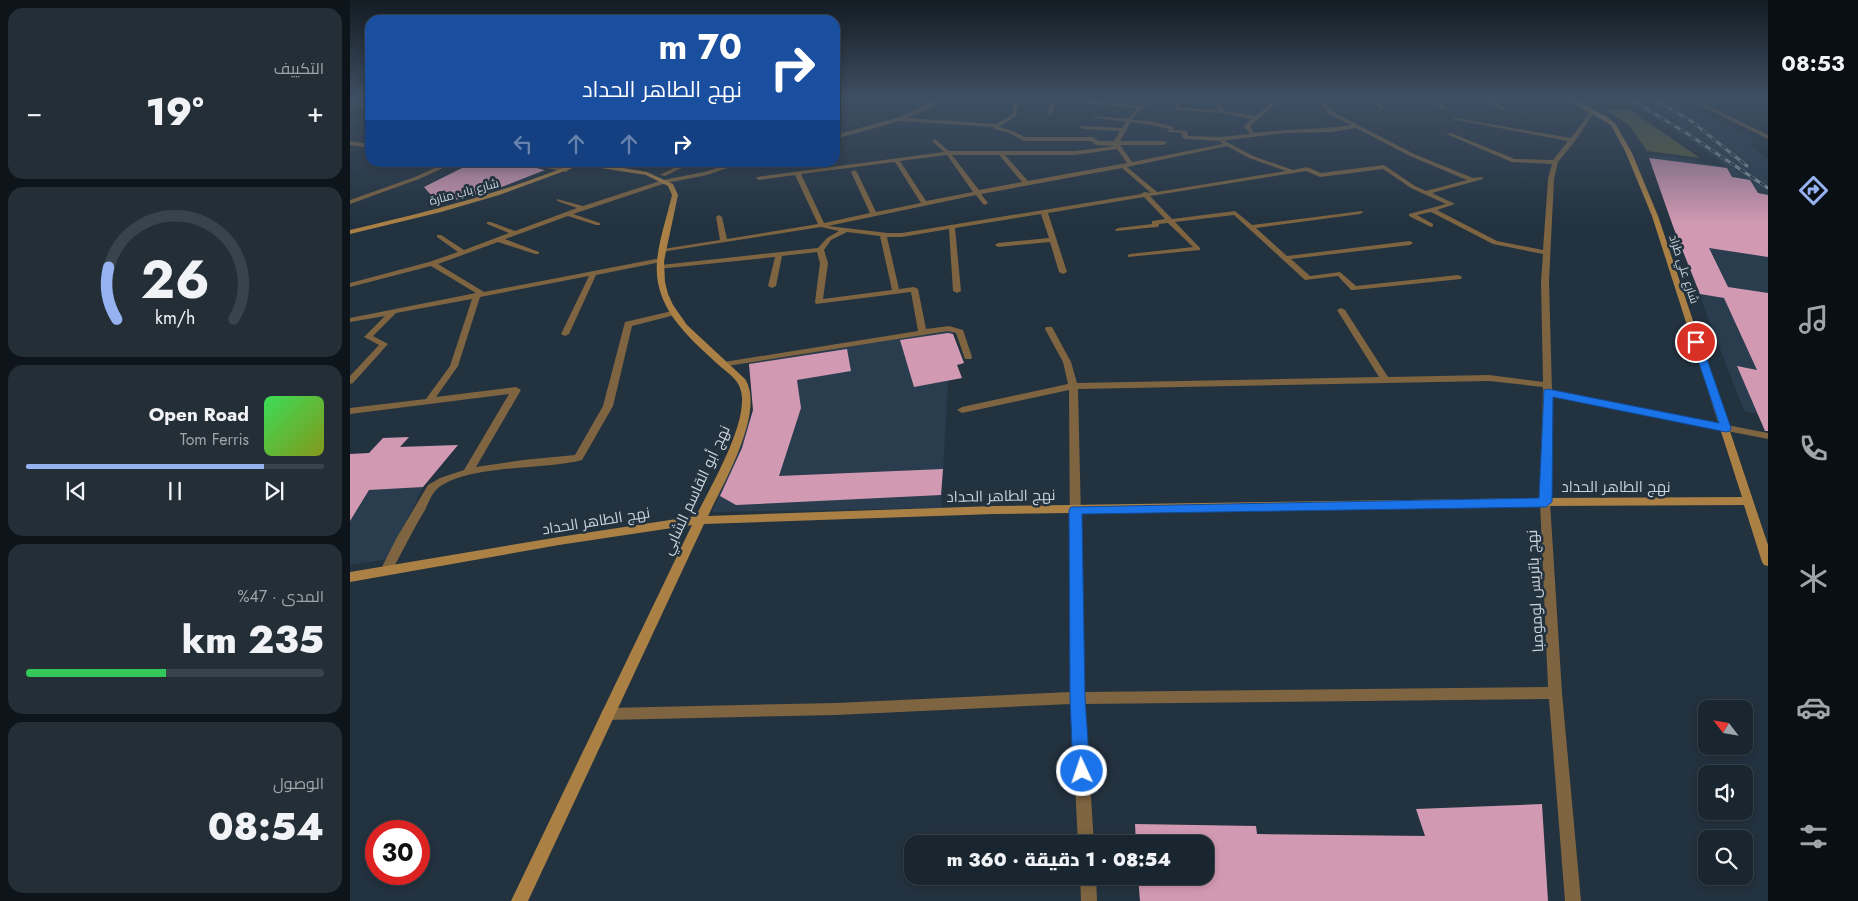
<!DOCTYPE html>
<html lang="ar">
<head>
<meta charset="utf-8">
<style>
	:root { --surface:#1a262f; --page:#232e37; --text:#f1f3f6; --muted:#9fa5aa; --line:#38434b; --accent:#95b2f1 }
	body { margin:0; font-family:Jost,Cairo,sans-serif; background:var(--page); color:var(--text); direction:rtl; height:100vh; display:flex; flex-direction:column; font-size:19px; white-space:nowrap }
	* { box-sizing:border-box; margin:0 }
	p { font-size:16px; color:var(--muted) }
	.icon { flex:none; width:28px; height:28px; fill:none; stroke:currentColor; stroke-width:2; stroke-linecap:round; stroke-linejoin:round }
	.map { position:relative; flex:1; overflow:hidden; direction:ltr }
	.details { display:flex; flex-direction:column; gap:8px; padding:8px; background:#0e151a; width:350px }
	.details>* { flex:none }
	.hud { position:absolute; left:15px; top:15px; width:475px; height:152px; border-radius:15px; box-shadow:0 2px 8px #0003,0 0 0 1px var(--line); direction:rtl; background:#1a4fa0; color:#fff; overflow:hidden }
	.needle { width:32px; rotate:301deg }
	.fabs { position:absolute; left:1348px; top:700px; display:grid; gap:10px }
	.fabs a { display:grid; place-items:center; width:55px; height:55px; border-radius:10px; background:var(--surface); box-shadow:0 2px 8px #0003,0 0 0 1px var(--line); font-size:25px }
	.speed { position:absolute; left:15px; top:820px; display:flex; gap:10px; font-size:25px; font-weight:700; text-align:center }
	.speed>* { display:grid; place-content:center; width:65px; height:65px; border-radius:50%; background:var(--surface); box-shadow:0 2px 8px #0003,0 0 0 1px var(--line); line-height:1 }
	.speed .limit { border:8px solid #d22; background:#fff; color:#111 }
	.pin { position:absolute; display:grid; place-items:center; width:42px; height:42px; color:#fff; margin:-21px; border:2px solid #fff; border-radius:50%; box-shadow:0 1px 5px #0007 }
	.me { position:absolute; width:55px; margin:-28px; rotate:357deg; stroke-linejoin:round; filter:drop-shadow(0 0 4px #0008) }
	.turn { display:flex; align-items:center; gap:18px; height:105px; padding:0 15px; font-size:22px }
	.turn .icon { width:65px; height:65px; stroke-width:2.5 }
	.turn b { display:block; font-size:35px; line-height:42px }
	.lanes { display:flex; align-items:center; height:48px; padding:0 15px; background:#0003; justify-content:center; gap:25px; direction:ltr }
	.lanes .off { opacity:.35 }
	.big { font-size:38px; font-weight:800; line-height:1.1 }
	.details .card { flex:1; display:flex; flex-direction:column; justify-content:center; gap:8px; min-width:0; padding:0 18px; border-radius:15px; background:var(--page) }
	.details .dial { align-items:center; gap:0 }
	.dial svg { height:130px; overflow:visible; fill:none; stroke:var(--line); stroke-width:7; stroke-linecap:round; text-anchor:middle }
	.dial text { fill:var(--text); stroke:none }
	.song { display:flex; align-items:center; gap:15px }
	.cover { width:60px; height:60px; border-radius:8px; background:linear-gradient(135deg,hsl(130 70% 55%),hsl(70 70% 35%)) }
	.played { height:5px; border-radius:2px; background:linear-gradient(90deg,var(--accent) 80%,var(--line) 80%) }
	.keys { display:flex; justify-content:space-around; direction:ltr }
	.heat { display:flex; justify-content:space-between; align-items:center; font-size:28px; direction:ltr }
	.charge { height:8px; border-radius:4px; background:linear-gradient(90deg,#34c759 47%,var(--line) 0) }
	.trip { position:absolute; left:554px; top:835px; width:310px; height:50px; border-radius:15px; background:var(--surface); box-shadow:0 2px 8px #0003,0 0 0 1px var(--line); font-weight:800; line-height:50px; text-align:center; direction:rtl }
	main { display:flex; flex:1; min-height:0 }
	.tabs { display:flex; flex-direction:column; width:90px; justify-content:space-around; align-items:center; background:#0a0f13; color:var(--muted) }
	.tabs .icon { width:35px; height:35px }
	.tabs .on { color:var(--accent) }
	.tabs b { font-size:22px; color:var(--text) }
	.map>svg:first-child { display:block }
	.built { fill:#293d4e }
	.green { fill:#5b5e3a }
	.building { fill:#d299b3 }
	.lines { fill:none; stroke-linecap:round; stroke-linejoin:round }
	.street { fill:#7e6440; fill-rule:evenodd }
	.secondary { fill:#aa8044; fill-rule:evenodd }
	.rail-casing { stroke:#8c98a1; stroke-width:3 }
	.rail { stroke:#23323f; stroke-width:2; stroke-dasharray:6; stroke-linecap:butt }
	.route { fill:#1a73e8; stroke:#114b97 }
	.labels { text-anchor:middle; stroke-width:5; stroke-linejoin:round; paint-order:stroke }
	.far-street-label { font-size:12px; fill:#cbd4dc; stroke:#23323f }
	.street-label { font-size:15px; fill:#cbd4dc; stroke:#23323f }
</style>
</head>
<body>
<main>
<nav class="tabs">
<b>08:53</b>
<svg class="icon on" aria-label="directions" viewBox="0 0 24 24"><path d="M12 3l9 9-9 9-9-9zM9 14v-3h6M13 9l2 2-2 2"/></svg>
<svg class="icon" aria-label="music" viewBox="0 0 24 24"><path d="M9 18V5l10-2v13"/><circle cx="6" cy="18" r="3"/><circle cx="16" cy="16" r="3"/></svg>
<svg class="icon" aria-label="phone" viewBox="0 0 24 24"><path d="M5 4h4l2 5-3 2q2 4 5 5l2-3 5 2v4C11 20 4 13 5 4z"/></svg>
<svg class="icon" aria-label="climate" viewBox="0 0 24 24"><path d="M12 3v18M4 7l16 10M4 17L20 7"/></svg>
<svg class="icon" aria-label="car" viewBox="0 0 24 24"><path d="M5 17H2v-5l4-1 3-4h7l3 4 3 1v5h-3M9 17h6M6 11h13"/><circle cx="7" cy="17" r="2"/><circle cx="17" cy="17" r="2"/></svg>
<svg class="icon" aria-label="filters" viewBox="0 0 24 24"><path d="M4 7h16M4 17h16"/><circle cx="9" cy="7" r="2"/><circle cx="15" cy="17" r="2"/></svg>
</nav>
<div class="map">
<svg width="1418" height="901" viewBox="0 0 1418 901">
	<rect width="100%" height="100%" fill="#23323f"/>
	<g class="built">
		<path d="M1273,98h44l11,6 12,1 5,3 -2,1 70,34 -14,1 19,15v257l-24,-5 -70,-182 -26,-75 48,6 2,2 28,5 -5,-6z"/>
		<path d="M601,330l13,33 -7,2 5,13 -14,3 -7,127 -229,4 41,-102 -4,-47z"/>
		<path d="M108,445l-35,42 -35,72 -38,6v-111l19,-1 31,-7z"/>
	</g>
	<path class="green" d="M1255,110h25l70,48 -53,-7 -17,-25z"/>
	<g class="building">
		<path d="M1299,158l78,10 5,9 18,3 8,13 10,2v62l-59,-9 19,39 40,6v138h-3l-28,-65 20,4 -33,-72 -24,-4 -26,-65z"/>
		<path d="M124,162l41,1 30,7 -51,20 -55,14 -15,-17z"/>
		<path d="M598,333l5,1 11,29 -7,2 5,13 -48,9 -14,-47z"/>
		<path d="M497,349l4,22 -54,9 4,28 -22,68 164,-7 -2,26 -205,10 -16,-9 22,-48 11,-38 -4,-46z"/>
		<path d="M59,437l-9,10 58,-2 -35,42 -54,3 -19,31v-67l19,-1 14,-15z"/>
		<path d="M1192,804l6,97h-408l-2,-25h67v-32h-69l-1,-20 121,2 1,8 168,2 -9,-27z"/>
	</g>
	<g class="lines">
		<g class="street">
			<path d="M589,98h6l-12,9 -26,11 90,6 15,-9 3,-17h4l-3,18 -17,11 14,4 12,6h68l5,4h16l6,-10 -38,-2 -2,-3 42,2 4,-6 -34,-5 2,-1 34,3 9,-11 -81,-8 -4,14 -2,1 -2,-1 3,-14 -4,-2h18l75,8 8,-8h5l-18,17 -3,5 19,1 23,6 -1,3 14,1 1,5 32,1 30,-3 -6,-8 8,-7 -30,-6 -44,-3 -2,-1v-9l-12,-2 52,2 13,-2v3l-10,1 5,9 31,5 16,-13 -2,-5h4l2,6 -25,22 4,7c33,-4 65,-3 97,-8l-22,-11 -13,-16h5l12,14 81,42 59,24 10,-1v2l-51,14 23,11 -18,6 60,31 46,9 5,-71 4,-15 -40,-2 -66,-28 5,-1 64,26 38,1 15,-19 -116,-22 2,-1 117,20 20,-27h4l-20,30 -17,21 -4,17 -5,102 3,110 216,42v6l-216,-42 -2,105 12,191 19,208h-16l-16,-202 -464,5 9,140h-16l-7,-140 -235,11 -228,5 -5,-2 -2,-4 2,-4 5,-2 228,-5 235,-11 -2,-302 -107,23 -5,-3 5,-3 106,-23 -5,-22 -18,-33 1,-2h6l19,35 6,21 302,-6 -42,-67 4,-2 4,2 43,67 101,-2 54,7 -2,-101 2,-27 -50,-10 -62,-32 -14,3 16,9v2l-2,1 -22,-11v-2l37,-10 -35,-16 -28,-19 -63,8 -14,-6 -156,25 22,23 63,-8 17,14 110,-14 1,1 -3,2 -104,14 31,28 123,-15 3,2 -3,2 -119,14 19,17 30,-4 16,14 102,-11 4,2 -1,2 -107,11h-3l-13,-14 -33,4 -71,-65 -59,7 25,26v2l-72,7v-2l2,-1 63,-7 -25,-24 -9,1v2l-2,1 -41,4 -1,-1 3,-2 34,-4v-3l13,-2 -21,-22 -96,16 19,59 -4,2 -4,-2 -9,-30 -52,5 -3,-2 3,-2 51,-5 -8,-24 -86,14 6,63 -4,2 -4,-2 -4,-62 -47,8h-15l12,52 15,-2 4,2 8,40 23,-3 14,4 9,27 -1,2h-6l-9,-26 -8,-2 -227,36 -1,-2 1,-2 3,-1 194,-31 -7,-39 -95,12 -1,-2 5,-39 -3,-11 -35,4 -6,30 -4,2 -4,-2 7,-29 -117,12 -1,-2 4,-2 157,-17 9,-10 12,-7 -18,-4 -160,25 -1,-1 3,-2 57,-9 -4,-23 3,-2 3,2 5,22 91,-15 -23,-49 -36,5 -3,-2 1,-1 187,-25 -12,-11 3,-2 14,12h126l40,-5 -19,-1 -5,-4h-67l-15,-8 -15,-4v-2l-94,-6 -65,18v-4l68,-19zM830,100l34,2 5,8 -39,-2zM781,122l20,3 18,4 -1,3 14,1v4l3,2 35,2 64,-8 47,-1 25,-4 54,28 57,24 -41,11 -11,-5 -31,-21 -63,8 -14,-6 -14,3 -40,-14 -30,-16 -3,2 3,2 -91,18 -12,-17h44l3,-2 -3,-2h-44zM877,146l22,12 37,13 -129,21 -30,-25zM767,149l10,14 -99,18 -23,-26h70zM597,155l26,37 -47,9 -26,-40zM602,155h47l23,27 -43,8zM545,162l26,41 -45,9 -19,-40 -3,-2 -3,2 19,41 -46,10 -23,-49zM772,168l29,25 -7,-1 -3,2 -239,39h-14l-60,-7 148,-31 7,9 2,1 3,-2 -7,-9zM497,232l33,4 12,54 -69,9 5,-36 -4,-13 7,-10zM1139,381l54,6 -3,115 8,185 -463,5 -7,-303z"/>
			<path d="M1020,98h5l9,9v2h-4z"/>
			<path d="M1084,98h5l7,11h-4z"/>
			<path d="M1132,98h6l18,11 -4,1z"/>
			<path d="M1336,98h6l76,37v4z"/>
			<path d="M20,104v2l-20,1v-2z"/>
			<path d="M0,141l20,3v4l-20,-3z"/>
			<path d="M33,162h7l-10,6h-4v-2z"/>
			<path d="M98,162h8l-37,17 -69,25v-4l65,-23z"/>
			<path d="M167,162h15l37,8 -3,2z"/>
			<path d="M336,162h8l-29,14 -5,-1z"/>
			<path d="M386,162h9l-38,13 -41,8 -93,31 27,9v2h-4l-28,-9 -63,23 34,13v2h-4l-37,-12 -60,22 46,28 177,-34 4,2 -4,2 -65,13 -27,59 -4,2 -4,-2 28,-58 -109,21 -22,69 -22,31 80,-10 5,3 -45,77 47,-7 52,-5 28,-49 22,-84 47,-11 4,2 -1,2 -43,11 -19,80 -31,54c-36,10 -119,4 -146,30 -5,5 -8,14 -11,20 -13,21 -23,43 -35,64l-4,1 -4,-1 -2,-3 16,-32 32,-54 12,-7 24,-8 45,-76 -159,20v-6l76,-9 24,-33 22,-67 -76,14 -23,23 15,8 -35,39 -3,1v-8l29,-31 -15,-8 21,-21 -35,6v-4l126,-25 -45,-27 -81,21v-4l79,-21 29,-10 -21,-15v-2h4l23,15 45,-17 -22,-9v-2h4l24,9 62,-23 -20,-7v-2l26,7 80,-26 41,-8z"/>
			<path d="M730,876h16l1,25h-16z"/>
		</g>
		<path class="secondary" d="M1215,98h6l36,19 8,6 17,30 26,63 110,329v21l-4,-1 -2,-3 -18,-57 -199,1 -551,8 -290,10 -176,377h-17l181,-376 -133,20 -209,37v-10l209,-35 137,-21c15,-30 48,-86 46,-119 -1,-15 -10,-21 -21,-30 -31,-28 -68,-59 -64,-105 2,-23 10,-45 15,-67l-4,-9 -22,-11 -65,-10 -82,30 -58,17 -91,22v-4c77,-18 154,-37 227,-68h11l59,10 26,12 5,11 -14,66 1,21 3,12 5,11 14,20 58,54c21,32 -22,105 -37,137l286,-10 551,-8 197,-1 -90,-281 -26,-63 -15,-28z"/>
		<defs>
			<g id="rail">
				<path d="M1279,98l59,36 80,54"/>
				<path d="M1302,98l39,23 56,45"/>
			</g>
		</defs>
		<use href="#rail" class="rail-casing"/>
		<use href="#rail" class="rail"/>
	</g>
	<linearGradient id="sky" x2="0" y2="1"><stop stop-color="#131c23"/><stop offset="0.44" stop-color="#3f4f63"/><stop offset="1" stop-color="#3f4f63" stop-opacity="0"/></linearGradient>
	<rect width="1418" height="224" fill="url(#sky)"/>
	<path class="route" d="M1346,339l5,3 30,86 -1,3 -4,1 -173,-35 -1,105 -6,5 -464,7 3,184 5,73 -2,6 -6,2 -6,-2 -3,-6 -3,-73 -1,-188 2,-3 468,-9 5,-108 4,-1 171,34 -27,-81z"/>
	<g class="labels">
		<g class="far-street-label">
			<text transform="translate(114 192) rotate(-15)" y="4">شارع باب منارة</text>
			<text transform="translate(1334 269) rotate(72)" y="4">شارع علي طراد</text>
		</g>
		<g class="street-label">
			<text x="1266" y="492">نهج الطاهر الحداد</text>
			<text transform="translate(346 490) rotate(-65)" y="5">نهج أبو القاسم الشابي</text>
			<text transform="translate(651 496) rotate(-1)" y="5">نهج الطاهر الحداد</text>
			<text transform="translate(246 521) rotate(-9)" y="5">نهج الطاهر الحداد</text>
			<text transform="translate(1185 591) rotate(-93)" y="5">نهج باتريس لومومبا</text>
		</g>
	</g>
</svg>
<div class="fabs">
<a><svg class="needle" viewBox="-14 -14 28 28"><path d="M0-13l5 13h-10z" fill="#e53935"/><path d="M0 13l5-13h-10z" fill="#9fa5aa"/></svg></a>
<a><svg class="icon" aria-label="sound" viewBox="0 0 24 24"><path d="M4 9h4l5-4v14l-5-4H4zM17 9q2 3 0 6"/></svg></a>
<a><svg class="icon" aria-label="search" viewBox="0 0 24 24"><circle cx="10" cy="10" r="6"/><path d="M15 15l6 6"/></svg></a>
</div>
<div class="speed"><div class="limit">30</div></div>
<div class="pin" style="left:1346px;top:342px;background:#d93025"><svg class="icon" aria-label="arrive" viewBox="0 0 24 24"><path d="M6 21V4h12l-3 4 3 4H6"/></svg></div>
<svg class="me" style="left:732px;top:771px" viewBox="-20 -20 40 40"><circle r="17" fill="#1a73e8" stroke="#fff" stroke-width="3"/><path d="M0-11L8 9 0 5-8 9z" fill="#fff"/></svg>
<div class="trip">08:54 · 1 دقيقة · 360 m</div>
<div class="hud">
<div class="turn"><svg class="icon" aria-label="right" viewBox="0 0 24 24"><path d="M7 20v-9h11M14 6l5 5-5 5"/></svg><div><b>70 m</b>نهج الطاهر الحداد</div></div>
<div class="lanes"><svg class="icon off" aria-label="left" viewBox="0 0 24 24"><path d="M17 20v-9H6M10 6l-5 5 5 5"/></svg><svg class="icon off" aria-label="ahead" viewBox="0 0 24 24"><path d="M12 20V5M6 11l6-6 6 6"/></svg><svg class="icon off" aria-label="ahead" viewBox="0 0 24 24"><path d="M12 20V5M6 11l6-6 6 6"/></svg><svg class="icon" aria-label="right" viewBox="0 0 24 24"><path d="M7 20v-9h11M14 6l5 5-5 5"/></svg></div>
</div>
</div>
<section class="details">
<div class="card"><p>التكييف</p>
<div class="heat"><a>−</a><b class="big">19°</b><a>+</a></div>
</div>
<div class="card dial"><svg viewBox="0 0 100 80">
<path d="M14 69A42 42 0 1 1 86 69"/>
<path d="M14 69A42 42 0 0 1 9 37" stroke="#95b2f1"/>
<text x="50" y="56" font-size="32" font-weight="700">26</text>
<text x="50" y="72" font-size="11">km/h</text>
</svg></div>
<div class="card">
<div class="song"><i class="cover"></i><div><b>Open Road</b><p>Tom Ferris</p></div></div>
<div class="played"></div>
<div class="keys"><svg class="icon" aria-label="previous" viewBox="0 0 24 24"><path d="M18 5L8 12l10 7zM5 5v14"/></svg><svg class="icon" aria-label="pause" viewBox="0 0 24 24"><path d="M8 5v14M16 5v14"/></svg><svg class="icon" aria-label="next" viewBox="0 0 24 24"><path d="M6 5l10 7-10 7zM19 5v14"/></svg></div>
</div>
<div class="card"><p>المدى · 47%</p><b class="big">235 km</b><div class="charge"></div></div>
<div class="card"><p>الوصول</p><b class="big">08:54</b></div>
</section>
</main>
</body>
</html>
